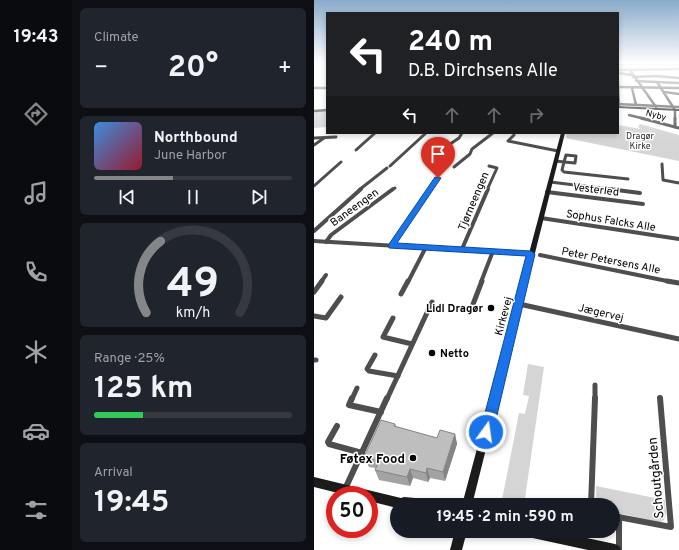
<!DOCTYPE html>
<html lang="en">
<head>
<meta charset="utf-8">
<style>
	:root { --surface:#171b24; --page:#20242c; --text:#f1f3f6; --muted:#9ea1a6; --line:#363941; --accent:#858687 }
	body { margin:0; font-family:Overpass,sans-serif; background:var(--page); color:var(--text); height:100vh; display:flex; flex-direction:column; font-size:15px; white-space:nowrap }
	* { box-sizing:border-box; margin:0 }
	p { font-size:13px; color:var(--muted) }
	.icon { flex:none; width:22px; height:22px; fill:none; stroke:currentColor; stroke-width:2; stroke-linecap:round; stroke-linejoin:round }
	.map { position:relative; flex:1; overflow:hidden }
	.panel { display:flex; flex-direction:column; gap:8px; padding:8px; background:#0d0f14; width:242px }
	.panel>* { flex:none }
	.top-card { position:absolute; left:12px; top:12px; width:293px; height:122px; border-radius:0px; box-shadow:0 2px 6px #0003; background:#202124; color:#fff; overflow:hidden }
	.speed { position:absolute; left:12px; top:486px; display:flex; gap:8px; font-size:20px; font-weight:700; text-align:center }
	.speed>* { display:grid; place-content:center; width:52px; height:52px; border-radius:50%; background:var(--surface); box-shadow:0 2px 6px #0003; line-height:1 }
	.speed .limit { border:6px solid #d22; background:#fff; color:#111 }
	.pin { position:absolute; display:grid; place-items:center; width:34px; height:34px; color:#fff; margin:-41px -17px; border-radius:50% 50% 50% 0; rotate:-45deg; box-shadow:0 0 4px #0007 }
	.pin .icon { rotate:45deg }
	.me { position:absolute; width:44px; margin:-22px; rotate:14deg; stroke-linejoin:round; filter:drop-shadow(0 0 3px #0008) }
	.turn { display:flex; align-items:center; gap:14px; height:84px; padding:0 16px; font-size:18px }
	.turn .icon { width:52px; height:52px; stroke-width:2.5 }
	.turn b { display:block; font-size:28px; line-height:34px }
	.lanes { display:flex; align-items:center; height:38px; padding:0 16px; background:#0003; justify-content:center; gap:20px; direction:ltr }
	.lanes .off { opacity:.35 }
	.big { font-size:30px; font-weight:700; line-height:1.1 }
	.panel .widget { flex:1; display:flex; flex-direction:column; justify-content:center; gap:6px; min-width:0; padding:0 14px; border-radius:6px; background:var(--page) }
	.panel .dial { align-items:center; gap:0 }
	.dial svg { height:104px; overflow:visible; fill:none; stroke:var(--line); stroke-width:7; stroke-linecap:round; text-anchor:middle }
	.dial text { fill:var(--text); stroke:none }
	.song { display:flex; align-items:center; gap:12px }
	.cover { width:48px; height:48px; border-radius:6px; background:linear-gradient(135deg,hsl(210 70% 55%),hsl(350 70% 35%)) }
	.played { height:4px; border-radius:2px; background:linear-gradient(90deg,var(--accent) 40%,var(--line) 40%) }
	.keys { display:flex; justify-content:space-around; direction:ltr }
	.heat { display:flex; justify-content:space-between; align-items:center; font-size:22px; direction:ltr }
	.charge { height:6px; border-radius:3px; background:linear-gradient(90deg,#34c759 25%,var(--line) 0) }
	.trip { position:absolute; left:76px; top:498px; width:230px; height:40px; border-radius:20px; background:var(--surface); box-shadow:0 2px 6px #0003; font-weight:700; line-height:40px; text-align:center }
	main { display:flex; flex:1; min-height:0 }
	.tabs { display:flex; flex-direction:column; width:72px; justify-content:space-around; align-items:center; background:#090b0e; color:var(--muted) }
	.tabs .icon { width:28px; height:28px }
	.tabs .active { color:var(--accent) }
	.tabs b { font-size:18px; color:var(--text) }
	.map>svg:first-child { display:block }
	.green { fill:#d5d5d5 }
	.lines { fill:none; stroke-linecap:round; stroke-linejoin:round }
	.street-far4 { stroke:#4e4e4e; stroke-width:2.5 }
	.street-far3 { stroke:#4e4e4e; stroke-width:3 }
	.street-far2 { stroke:#4e4e4e; stroke-width:4 }
	.street-far1 { stroke:#4e4e4e; stroke-width:5 }
	.street { stroke:#4e4e4e; stroke-width:6 }
	.secondary { fill:#1b1b1b; fill-rule:evenodd }
	.wall { fill:#a3a3a3 }
	.shaded-wall { fill:#858585 }
	.building { fill:#bebebe; stroke:#858585 }
	.route { fill:#1a73e8; stroke:#114b97 }
	.poi-dot { fill:#000; stroke:#fff; stroke-width:1.5 }
	.labels { text-anchor:middle; stroke-width:3; stroke-linejoin:round; paint-order:stroke }
	.far-street-label { font-size:9px; fill:#000; stroke:#fff }
	.far-park-label { font-size:9px; fill:#2c2c2c; stroke:#fff }
	.street-label { font-size:11px; fill:#000; stroke:#fff }
	.poi-label { font-size:11px; font-weight:bold; fill:#000; stroke:#fff; text-anchor:end }
	.near-poi-label { font-size:13px; font-weight:bold; fill:#000; stroke:#fff; text-anchor:end }
	.near-street-label { font-size:13px; fill:#000; stroke:#fff }
</style>
</head>
<body>
<main>
<nav class="tabs">
<b>19:43</b>
<svg class="icon active" aria-label="directions" viewBox="0 0 24 24"><path d="M12 3l9 9-9 9-9-9zM9 14v-3h6M13 9l2 2-2 2"/></svg>
<svg class="icon" aria-label="music" viewBox="0 0 24 24"><path d="M9 18V5l10-2v13"/><circle cx="6" cy="18" r="3"/><circle cx="16" cy="16" r="3"/></svg>
<svg class="icon" aria-label="phone" viewBox="0 0 24 24"><path d="M5 4h4l2 5-3 2q2 4 5 5l2-3 5 2v4C11 20 4 13 5 4z"/></svg>
<svg class="icon" aria-label="climate" viewBox="0 0 24 24"><path d="M12 3v18M4 7l16 10M4 17L20 7"/></svg>
<svg class="icon" aria-label="car" viewBox="0 0 24 24"><path d="M5 17H2v-5l4-1 3-4h7l3 4 3 1v5h-3M9 17h6M6 11h13"/><circle cx="7" cy="17" r="2"/><circle cx="17" cy="17" r="2"/></svg>
<svg class="icon" aria-label="filters" viewBox="0 0 24 24"><path d="M4 7h16M4 17h16"/><circle cx="9" cy="7" r="2"/><circle cx="15" cy="17" r="2"/></svg>
</nav>
<section class="panel">
<div class="widget"><p>Climate</p>
<div class="heat"><a>−</a><b class="big">20°</b><a>+</a></div>
</div>
<div class="widget">
<div class="song"><i class="cover"></i><div><b>Northbound</b><p>June Harbor</p></div></div>
<div class="played"></div>
<div class="keys"><svg class="icon" aria-label="previous" viewBox="0 0 24 24"><path d="M18 5L8 12l10 7zM5 5v14"/></svg><svg class="icon" aria-label="pause" viewBox="0 0 24 24"><path d="M8 5v14M16 5v14"/></svg><svg class="icon" aria-label="next" viewBox="0 0 24 24"><path d="M6 5l10 7-10 7zM19 5v14"/></svg></div>
</div>
<div class="widget dial"><svg viewBox="0 0 100 80">
<path d="M14 69A42 42 0 1 1 86 69"/>
<path d="M14 69A42 42 0 0 1 25 14" stroke="#858687"/>
<text x="50" y="56" font-size="32" font-weight="700">49</text>
<text x="50" y="72" font-size="11">km/h</text>
</svg></div>
<div class="widget"><p>Range · 25%</p><b class="big">125 km</b><div class="charge"></div></div>
<div class="widget"><p>Arrival</p><b class="big">19:45</b></div>
</section>
<div class="map">
<svg width="365" height="550" viewBox="0 0 365 550">
	<rect width="100%" height="100%" fill="#fff"/>
	<g class="green">
		<path d="M0,111h13v16l-13,1z"/>
		<path d="M326,124l39,11v26l-113,-23 1,-5h51v-8l23,4 -3,-2z"/>
		<path d="M214,364l16,3 -20,138h-23l18,-92 6,1 4,-18 -6,-1z"/>
		<path d="M282,486l69,14 1,13 -2,7 -4,2 -47,-10v-7h-15l-2,-4z"/>
	</g>
	<g class="lines">
		<g class="street-far4">
			<path d="M304,64h61"/>
			<path d="M304,70l61,-1"/>
			<path d="M316,70l26,37"/>
			<path d="M304,73l14,2"/>
			<path d="M319,77l23,-1 23,2"/>
			<path d="M304,81l1,26"/>
			<path d="M322,81l43,2"/>
			<path d="M343,82l18,28v9"/>
			<path d="M305,87l60,1"/>
			<path d="M0,88h13"/>
			<path d="M318,88l4,17"/>
			<path d="M351,92l14,2"/>
			<path d="M304,104l61,3"/>
			<path d="M0,111l13,-1"/>
			<path d="M315,115l16,4"/>
		</g>
		<g class="street-far3">
			<path d="M327,118l38,10"/>
			<path d="M361,118v9"/>
			<path d="M200,135l-6,6 50,10"/>
			<path d="M0,138l22,-1"/>
			<path d="M0,145l10,-7"/>
			<path d="M42,150l19,-17"/>
			<path d="M120,155l25,-17 3,-5"/>
			<path d="M252,155l10,1 -1,7 -11,-1z"/>
			<path d="M242,161l8,1 -2,8 2,2 64,7"/>
			<path d="M348,164l1,16 16,3"/>
			<path d="M76,166l36,-33"/>
			<path d="M140,167l16,-13 2,-5 21,-16"/>
			<path d="M236,182l67,8"/>
			<path d="M0,186l27,-24"/>
			<path d="M45,190l28,-22"/>
			<path d="M78,190l3,-2"/>
			<path d="M116,190l8,-12"/>
			<path d="M173,190l10,-22 -8,-2"/>
		</g>
		<g class="street-far2">
			<path d="M295,189l31,4"/>
			<path d="M233,192l96,12"/>
			<path d="M227,218l138,21"/>
			<path d="M0,231l47,-42"/>
			<path d="M0,241l217,13"/>
			<path d="M12,242l5,-7 62,-46"/>
			<path d="M77,246l39,-57"/>
			<path d="M148,249l26,-60"/>
			<path d="M226,255l132,27"/>
			<path d="M7,282l5,-7"/>
			<path d="M94,282l18,-35"/>
			<path d="M167,282l12,-31"/>
		</g>
		<g class="street-far1">
			<path d="M353,281l12,2"/>
			<path d="M0,292l8,-11"/>
			<path d="M87,294l7,-13"/>
			<path d="M205,304l160,35"/>
			<path d="M156,312l12,-31"/>
			<path d="M0,316l12,2 15,-21"/>
			<path d="M79,318l-10,19 29,7"/>
			<path d="M61,355l-8,14 2,2 29,5"/>
			<path d="M0,360h2"/>
			<path d="M38,399l5,-11"/>
			<path d="M73,399l45,-97"/>
			<path d="M281,399v-14"/>
		</g>
		<g class="street">
			<path d="M38,398l-3,7 32,7"/>
			<path d="M23,426l-9,16 1,2 33,9"/>
			<path d="M31,489l42,-91"/>
			<path d="M277,505l4,-107"/>
			<path d="M299,516l58,11 -11,-129"/>
			<path d="M305,517v33"/>
		</g>
		<g class="secondary">
			<path d="M304,106l61,3v2l-61,-3z"/>
			<path d="M247,133h4l-93,372h-10z"/>
			<path d="M0,477l87,21 3,-1 33,3 4,1 1,4h-45v3l-28,-7v-6h-23l-32,-8z"/>
			<path d="M141,531h12l-5,19h-12z"/>
			<path d="M208,531h32l61,13 4,2 2,4h-33l-60,-13 -4,-2z"/>
		</g>
	</g>
	<path class="wall" d="M81,424l2,3 40,11 18,-4 2,10 -12,37 -15,-3 -2,4 -15,-4 -3,8 -31,-6 -4,-10 1,-2 -7,-1 -5,-10z"/>
	<g class="shaded-wall">
		<path d="M141,434l2,10 -12,37 -2,-9z"/>
		<path d="M113,468l3,10 -2,4 -2,-9z"/>
		<path d="M96,469l3,9 -3,8 -3,-9z"/>
	</g>
	<path class="building" d="M67,420l14,4 -1,2 43,12 3,-8 15,4 -12,38 -16,-4 -1,5 -16,-4 -3,8 -32,-7 4,-9 -15,-4z"/>
	<linearGradient id="sky" x2="0" y2="1"><stop stop-color="#89aaca"/><stop offset="0.45" stop-color="#fff"/><stop offset="1" stop-color="#fff" stop-opacity="0"/></linearGradient>
	<rect width="365" height="140" fill="url(#sky)"/>
	<path class="route" d="M121,177l6,1 -44,65 134,8 4,3 -42,178 -2,5 -5,1 -4,-1 -2,-5 46,-176 -137,-8v-4z"/>
	<g class="poi-dot">
		<circle cx="177" cy="308" r="4"/>
		<circle cx="118" cy="353" r="4"/>
		<circle cx="99" cy="458" r="4"/>
	</g>
	<g class="labels">
		<g class="far-street-label">
			<text transform="translate(342 115) rotate(15)" y="3">Nyby</text>
		</g>
		<g class="far-park-label">
			<text x="326" y="139">Dragør<tspan x="326" dy="10">Kirke</tspan></text>
		</g>
		<g class="street-label">
			<text transform="translate(282 189) rotate(7)" y="4">Vesterled</text>
			<text transform="translate(159 201) rotate(-67)" y="4">Tjørneengen</text>
			<text transform="translate(40 207) rotate(-36)" y="4">Baneengen</text>
			<text transform="translate(297 220) rotate(9)" y="4">Sophus Falcks Alle</text>
			<text transform="translate(297 260) rotate(11)" y="4">Peter Petersens Alle</text>
			<text transform="translate(287 312) rotate(13)" y="4">Jægervej</text>
			<text transform="translate(189 316) rotate(-75)" y="4">Kirkevej</text>
		</g>
		<g class="poi-label">
			<text x="169" y="312">Lidl Dragør</text>
			<text x="126" y="357" text-anchor="start">Netto</text>
		</g>
		<g class="near-poi-label">
			<text x="91" y="463">Føtex Food</text>
		</g>
		<g class="near-street-label">
			<text transform="translate(341 478) rotate(-95)" y="5">Schoutgården</text>
		</g>
	</g>
</svg>
<div class="speed"><div class="limit">50</div></div>
<div class="pin" style="left:124px;top:178px;background:#d93025"><svg class="icon" aria-label="arrive" viewBox="0 0 24 24"><path d="M6 21V4h12l-3 4 3 4H6"/></svg></div>
<svg class="me" style="left:172px;top:432px" viewBox="-20 -20 40 40"><circle r="17" fill="#1a73e8" stroke="#fff" stroke-width="3"/><path d="M0-11L8 9 0 5-8 9z" fill="#fff"/></svg>
<div class="trip">19:45 · 2 min · 590 m</div>
<div class="top-card">
<div class="turn"><svg class="icon" aria-label="left" viewBox="0 0 24 24"><path d="M17 20v-9H6M10 6l-5 5 5 5"/></svg><div><b>240 m</b>D.B. Dirchsens Alle</div></div>
<div class="lanes"><svg class="icon" aria-label="left" viewBox="0 0 24 24"><path d="M17 20v-9H6M10 6l-5 5 5 5"/></svg><svg class="icon off" aria-label="ahead" viewBox="0 0 24 24"><path d="M12 20V5M6 11l6-6 6 6"/></svg><svg class="icon off" aria-label="ahead" viewBox="0 0 24 24"><path d="M12 20V5M6 11l6-6 6 6"/></svg><svg class="icon off" aria-label="right" viewBox="0 0 24 24"><path d="M7 20v-9h11M14 6l5 5-5 5"/></svg></div>
</div>
</div>
</main>
</body>
</html>
